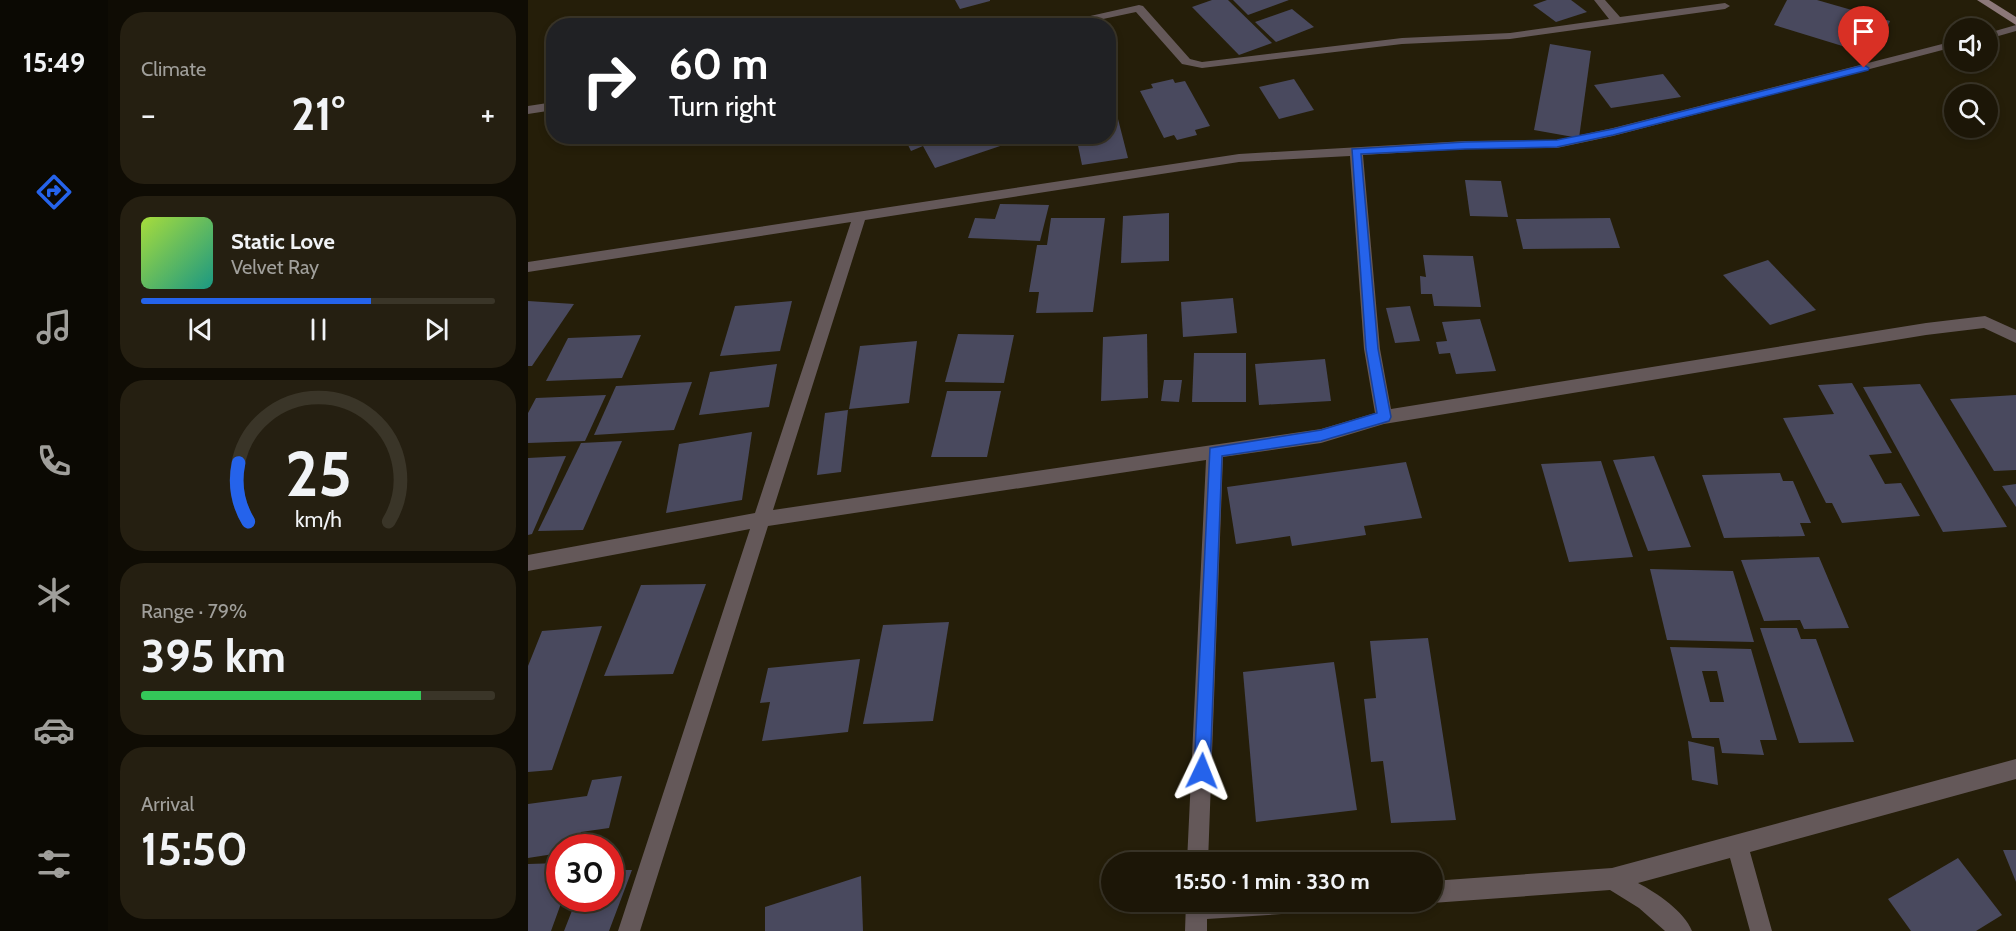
<!DOCTYPE html>
<html lang="en">
<head>
<meta charset="utf-8">
<style>
	:root { --surface:#1c1607; --page:#251f11; --text:#f1f3f6; --muted:#a09f9b; --line:#3a3528; --accent:#2563eb }
	body { margin:0; font-family:Cabin,sans-serif; background:var(--page); color:var(--text); height:100vh; display:flex; flex-direction:column; font-size:22px; white-space:nowrap }
	* { box-sizing:border-box; margin:0 }
	p { font-size:20px; color:var(--muted) }
	.icon { flex:none; width:33px; height:33px; fill:none; stroke:currentColor; stroke-width:2; stroke-linecap:round; stroke-linejoin:round }
	.map { position:relative; flex:1; overflow:hidden }
	.details { display:flex; flex-direction:column; gap:12px; padding:12px; background:#0f0c04; width:420px }
	.details>* { flex:none }
	.guide { position:absolute; left:18px; top:18px; width:570px; height:126px; border-radius:24px; box-shadow:0 3px 9px #0003,0 0 0 2px var(--line); background:#202124; color:#fff; overflow:hidden }
	.buttons { position:absolute; left:1416px; top:18px; display:grid; gap:12px }
	.buttons a { display:grid; place-items:center; width:54px; height:54px; border-radius:50%; background:var(--surface); box-shadow:0 3px 9px #0003,0 0 0 2px var(--line); font-size:30px }
	.speed { position:absolute; left:18px; top:834px; display:flex; gap:12px; font-size:30px; font-weight:700; text-align:center }
	.speed>* { display:grid; place-content:center; width:78px; height:78px; border-radius:50%; background:var(--surface); box-shadow:0 3px 9px #0003,0 0 0 2px var(--line); line-height:1 }
	.speed .limit { border:9px solid #d22; background:#fff; color:#111 }
	.pin { position:absolute; display:grid; place-items:center; width:51px; height:51px; color:#fff; margin:-62px -26px; border-radius:50% 50% 50% 0; rotate:-45deg; box-shadow:0 0 6px #0007 }
	.pin .icon { rotate:45deg }
	.me { position:absolute; width:66px; margin:-33px; rotate:2deg; stroke-linejoin:round; filter:drop-shadow(0 0 4px #0008) }
	.turn { display:flex; align-items:center; gap:21px; height:126px; padding:0 24px; font-size:27px }
	.turn .icon { width:78px; height:78px; stroke-width:2.5 }
	.turn b { display:block; font-size:42px; line-height:51px }
	.big { font-size:45px; font-weight:700; line-height:1.1 }
	.details .tile { flex:1; display:flex; flex-direction:column; justify-content:center; gap:9px; min-width:0; padding:0 21px; border-radius:24px; background:var(--page) }
	.details .dial { align-items:center; gap:0 }
	.dial svg { height:156px; overflow:visible; fill:none; stroke:var(--line); stroke-width:7; stroke-linecap:round; text-anchor:middle }
	.dial text { fill:var(--text); stroke:none }
	.song { display:flex; align-items:center; gap:18px }
	.cover { width:72px; height:72px; border-radius:9px; background:linear-gradient(135deg,hsl(80 70% 55%),hsl(170 70% 35%)) }
	.played { height:6px; border-radius:3px; background:linear-gradient(90deg,var(--accent) 65%,var(--line) 65%) }
	.keys { display:flex; justify-content:space-around; direction:ltr }
	.heat { display:flex; justify-content:space-between; align-items:center; font-size:33px; direction:ltr }
	.charge { height:9px; border-radius:4px; background:linear-gradient(90deg,#34c759 79%,var(--line) 0) }
	.trip { position:absolute; left:573px; top:852px; width:342px; height:60px; border-radius:30px; background:var(--surface); box-shadow:0 3px 9px #0003,0 0 0 2px var(--line); font-weight:700; line-height:60px; text-align:center }
	main { display:flex; flex:1; min-height:0 }
	.tabs { display:flex; flex-direction:column; width:108px; justify-content:space-around; align-items:center; background:#0b0903; color:var(--muted) }
	.tabs .icon { width:42px; height:42px }
	.tabs .selected { color:var(--accent) }
	.tabs b { font-size:27px; color:var(--text) }
	.map>svg:first-child { display:block }
	.building { fill:#49495e; fill-rule:evenodd }
	.lines { fill:none; stroke-linecap:round; stroke-linejoin:round }
	.minor { fill:#645859; fill-rule:evenodd }
	.secondary { fill:#8c7879; fill-rule:evenodd }
	.route { fill:#2563eb; stroke:#184099; stroke-width:1.5 }
</style>
</head>
<body>
<main>
<nav class="tabs">
<b>15:49</b>
<svg class="icon selected" aria-label="directions" viewBox="0 0 24 24"><path d="M12 3l9 9-9 9-9-9zM9 14v-3h6M13 9l2 2-2 2"/></svg>
<svg class="icon" aria-label="music" viewBox="0 0 24 24"><path d="M9 18V5l10-2v13"/><circle cx="6" cy="18" r="3"/><circle cx="16" cy="16" r="3"/></svg>
<svg class="icon" aria-label="phone" viewBox="0 0 24 24"><path d="M5 4h4l2 5-3 2q2 4 5 5l2-3 5 2v4C11 20 4 13 5 4z"/></svg>
<svg class="icon" aria-label="climate" viewBox="0 0 24 24"><path d="M12 3v18M4 7l16 10M4 17L20 7"/></svg>
<svg class="icon" aria-label="car" viewBox="0 0 24 24"><path d="M5 17H2v-5l4-1 3-4h7l3 4 3 1v5h-3M9 17h6M6 11h13"/><circle cx="7" cy="17" r="2"/><circle cx="17" cy="17" r="2"/></svg>
<svg class="icon" aria-label="filters" viewBox="0 0 24 24"><path d="M4 7h16M4 17h16"/><circle cx="9" cy="7" r="2"/><circle cx="15" cy="17" r="2"/></svg>
</nav>
<section class="details">
<div class="tile"><p>Climate</p>
<div class="heat"><a>−</a><b class="big">21°</b><a>+</a></div>
</div>
<div class="tile">
<div class="song"><i class="cover"></i><div><b>Static Love</b><p>Velvet Ray</p></div></div>
<div class="played"></div>
<div class="keys"><svg class="icon" aria-label="previous" viewBox="0 0 24 24"><path d="M18 5L8 12l10 7zM5 5v14"/></svg><svg class="icon" aria-label="pause" viewBox="0 0 24 24"><path d="M8 5v14M16 5v14"/></svg><svg class="icon" aria-label="next" viewBox="0 0 24 24"><path d="M6 5l10 7-10 7zM19 5v14"/></svg></div>
</div>
<div class="tile dial"><svg viewBox="0 0 100 80">
<path d="M14 69A42 42 0 1 1 86 69"/>
<path d="M14 69A42 42 0 0 1 9 39" stroke="#2563eb"/>
<text x="50" y="56" font-size="32" font-weight="700">25</text>
<text x="50" y="72" font-size="11">km/h</text>
</svg></div>
<div class="tile"><p>Range · 79%</p><b class="big">395 km</b><div class="charge"></div></div>
<div class="tile"><p>Arrival</p><b class="big">15:50</b></div>
</section>
<div class="map">
<svg width="1488" height="931" viewBox="0 0 1488 931">
	<rect width="100%" height="100%" fill="#251e09"/>
	<g class="building">
		<path d="M427,0h35v1l-30,8z"/>
		<path d="M684,0h16l44,43 -33,12 -47,-48z"/>
		<path d="M705,0h56l-41,15z"/>
		<path d="M1019,0h24l16,12 -31,10 -23,-17z"/>
		<path d="M1259,0h30l73,21 -15,35 -101,-31z"/>
		<path d="M764,9l22,18 -38,15 -21,-20z"/>
		<path d="M1022,44l41,7 -12,87 -45,-8z"/>
		<path d="M1135,74l18,23 -70,11 -17,-23z"/>
		<path d="M645,79l2,4 10,-2 25,45 -15,4 2,5 -20,5 -3,-5 -10,3 -24,-47 13,-3 -2,-4z"/>
		<path d="M766,79l20,31 -35,9 -20,-32z"/>
		<path d="M590,119l10,39 -46,7 -6,-29h32v-16z"/>
		<path d="M378,136h121v1l-92,31 -12,-22 -12,5 -7,-14z"/>
		<path d="M937,180l36,1 7,36 -38,-1z"/>
		<path d="M472,204l49,1 -9,36 -72,-3 7,-20 20,1z"/>
		<path d="M641,213v48l-48,2 2,-47z"/>
		<path d="M523,218h54l-12,94 -57,1 3,-21h-10l8,-47h10z"/>
		<path d="M1082,218l10,30 -97,1 -7,-30z"/>
		<path d="M895,255l50,1 8,51 -47,-1 -2,-12h-11l-1,-18 6,1z"/>
		<path d="M1240,260l48,50 -46,15 -47,-50z"/>
		<path d="M705,298l4,35 -54,4 -2,-35z"/>
		<path d="M0,301l46,3 -42,62h-4z"/>
		<path d="M264,301l-12,50 -60,5 15,-50z"/>
		<path d="M882,306l10,35 -25,2 -9,-35z"/>
		<path d="M952,319l16,52 -40,3 -6,-21 -11,1 -3,-12 11,-1 -5,-19z"/>
		<path d="M430,334l56,1 -10,48 -59,-1z"/>
		<path d="M619,334l1,64 -47,3 2,-64z"/>
		<path d="M113,335l-19,43 -76,3 22,-43z"/>
		<path d="M389,341l-8,62 -60,6 11,-63z"/>
		<path d="M666,353h52v49h-54z"/>
		<path d="M797,359l6,42 -72,4 -4,-41z"/>
		<path d="M249,364l-8,43 -70,8 11,-43z"/>
		<path d="M636,380h18l-3,22 -18,-1z"/>
		<path d="M164,382l-18,48 -80,5 22,-49z"/>
		<path d="M1324,383l40,70 -23,2 16,29 16,-1 19,33 -78,7 -10,-20h-6l-43,-85 51,-4 -16,-29z"/>
		<path d="M1392,384l87,143 -64,5 -80,-145z"/>
		<path d="M419,391h54l-14,66h-56z"/>
		<path d="M78,395l-21,46 -57,2v-30l8,-15z"/>
		<path d="M1488,395v75l-22,1 -44,-72z"/>
		<path d="M320,410l-7,62 -24,3 8,-62z"/>
		<path d="M224,432l-10,68 -76,13 13,-69z"/>
		<path d="M94,441l-39,89 -45,1 43,-88z"/>
		<path d="M38,456l-34,78 -4,1v-77z"/>
		<path d="M1126,456l37,91 -43,4 -35,-91z"/>
		<path d="M1073,461l32,96 -64,5 -28,-98z"/>
		<path d="M878,462l16,56 -58,8 2,9 -74,11 -2,-10 -54,8 -9,-57z"/>
		<path d="M1252,473l3,8h10l18,42h-11l5,13 -81,2 -22,-63z"/>
		<path d="M1488,484v23l-14,-21z"/>
		<path d="M1291,557l30,71 -45,1 -4,-9 -36,1 -23,-61z"/>
		<path d="M1122,569l83,2 21,71 -87,-2z"/>
		<path d="M178,584l-33,90 -69,2 37,-91z"/>
		<path d="M421,622l-16,99 -70,3 20,-99z"/>
		<path d="M74,626l-50,144 -24,2v-106l14,-35z"/>
		<path d="M1232,628h37l4,11h15l38,103 -55,1z"/>
		<path d="M900,638l28,182 -65,3 -8,-62 -12,1 -7,-63 12,-1 -6,-57z"/>
		<path d="M1142,647l81,2 26,91h-17l4,15 -42,-2 -3,-15h-27zM1174,671h15l7,31h-14z"/>
		<path d="M332,659l-12,73 -86,9 8,-39 -10,1 8,-35z"/>
		<path d="M806,662l23,148 -101,12 -13,-150z"/>
		<path d="M1160,741l26,6 4,38 -26,-5z"/>
		<path d="M94,776l-13,52 -28,4 -5,16h-16v5l-32,5v-54l59,-8 5,-16z"/>
		<path d="M1475,850h13v32z"/>
		<path d="M1430,858l44,57 -26,16h-65l-23,-32z"/>
		<path d="M32,863v35h3l-12,33h-23v-67z"/>
		<path d="M82,870h22l-23,61h-45l13,-33h33z"/>
		<path d="M333,876l2,55h-98v-24z"/>
	</g>
	<g class="lines">
		<g class="minor">
			<path d="M1066,0h11l15,17 105,-14 5,3 -5,3 -215,30 -108,5 -200,24 -20,-4 -46,-52 -66,14h-24l93,-21 4,1 47,53 12,3 200,-24 108,-5 99,-14z"/>
			<path d="M1488,25v6l-28,8v-6z"/>
			<path d="M1426,41v6l-341,89 -56,12 -92,1 -102,6 17,194 11,60 535,-86 59,-7 31,14v13l-32,-15 -58,7 -542,89 -63,19 -98,14 -15,405h-21l19,-402 -438,66 -128,405h-22l132,-402 -222,42v-16l227,-42 96,-291 -323,50v-10l711,-108 226,-13 92,-1 56,-12zM822,156l14,193 11,64 -54,16 -548,81 92,-290 374,-58z"/>
			<path d="M26,102v8l-26,4v-8z"/>
			<path d="M1488,759v20l-266,73 22,79h-22l-20,-73 -92,25c19,10 46,28 54,48h-27l-26,-23 -29,-18 -178,13 -3,-1h3v-21l180,-13z"/>
			<path d="M658,902h122l-3,8 -8,3 -90,6v12h-22z"/>
		</g>
		<path class="secondary" d="M1449,0h12l27,17v8z"/>
	</g>
	<path class="route" d="M1336,65l5,3 -1,2 -255,65 -56,12 -92,2 -104,5 17,195 13,68 -2,4 -68,20 -99,15 -12,315 -2,6 -6,3 -6,-3 -2,-6 16,-323 111,-18 56,-17 -11,-64 -14,-200 113,-7 92,-2 56,-11z"/>
</svg>
<div class="buttons">
<a><svg class="icon" aria-label="sound" viewBox="0 0 24 24"><path d="M4 9h4l5-4v14l-5-4H4zM17 9q2 3 0 6"/></svg></a>
<a><svg class="icon" aria-label="search" viewBox="0 0 24 24"><circle cx="10" cy="10" r="6"/><path d="M15 15l6 6"/></svg></a>
</div>
<div class="speed"><div class="limit">30</div></div>
<div class="pin" style="left:1336px;top:68px;background:#d93025"><svg class="icon" aria-label="arrive" viewBox="0 0 24 24"><path d="M6 21V4h12l-3 4 3 4H6"/></svg></div>
<svg class="me" style="left:674px;top:771px" viewBox="-20 -20 40 40"><path d="M0-17L14 15 0 8-14 15z" fill="#2563eb" stroke="#fff" stroke-width="4"/></svg>
<div class="trip">15:50 · 1 min · 330 m</div>
<div class="guide">
<div class="turn"><svg class="icon" aria-label="right" viewBox="0 0 24 24"><path d="M7 20v-9h11M14 6l5 5-5 5"/></svg><div><b>60 m</b>Turn right</div></div>
</div>
</div>
</main>
</body>
</html>
